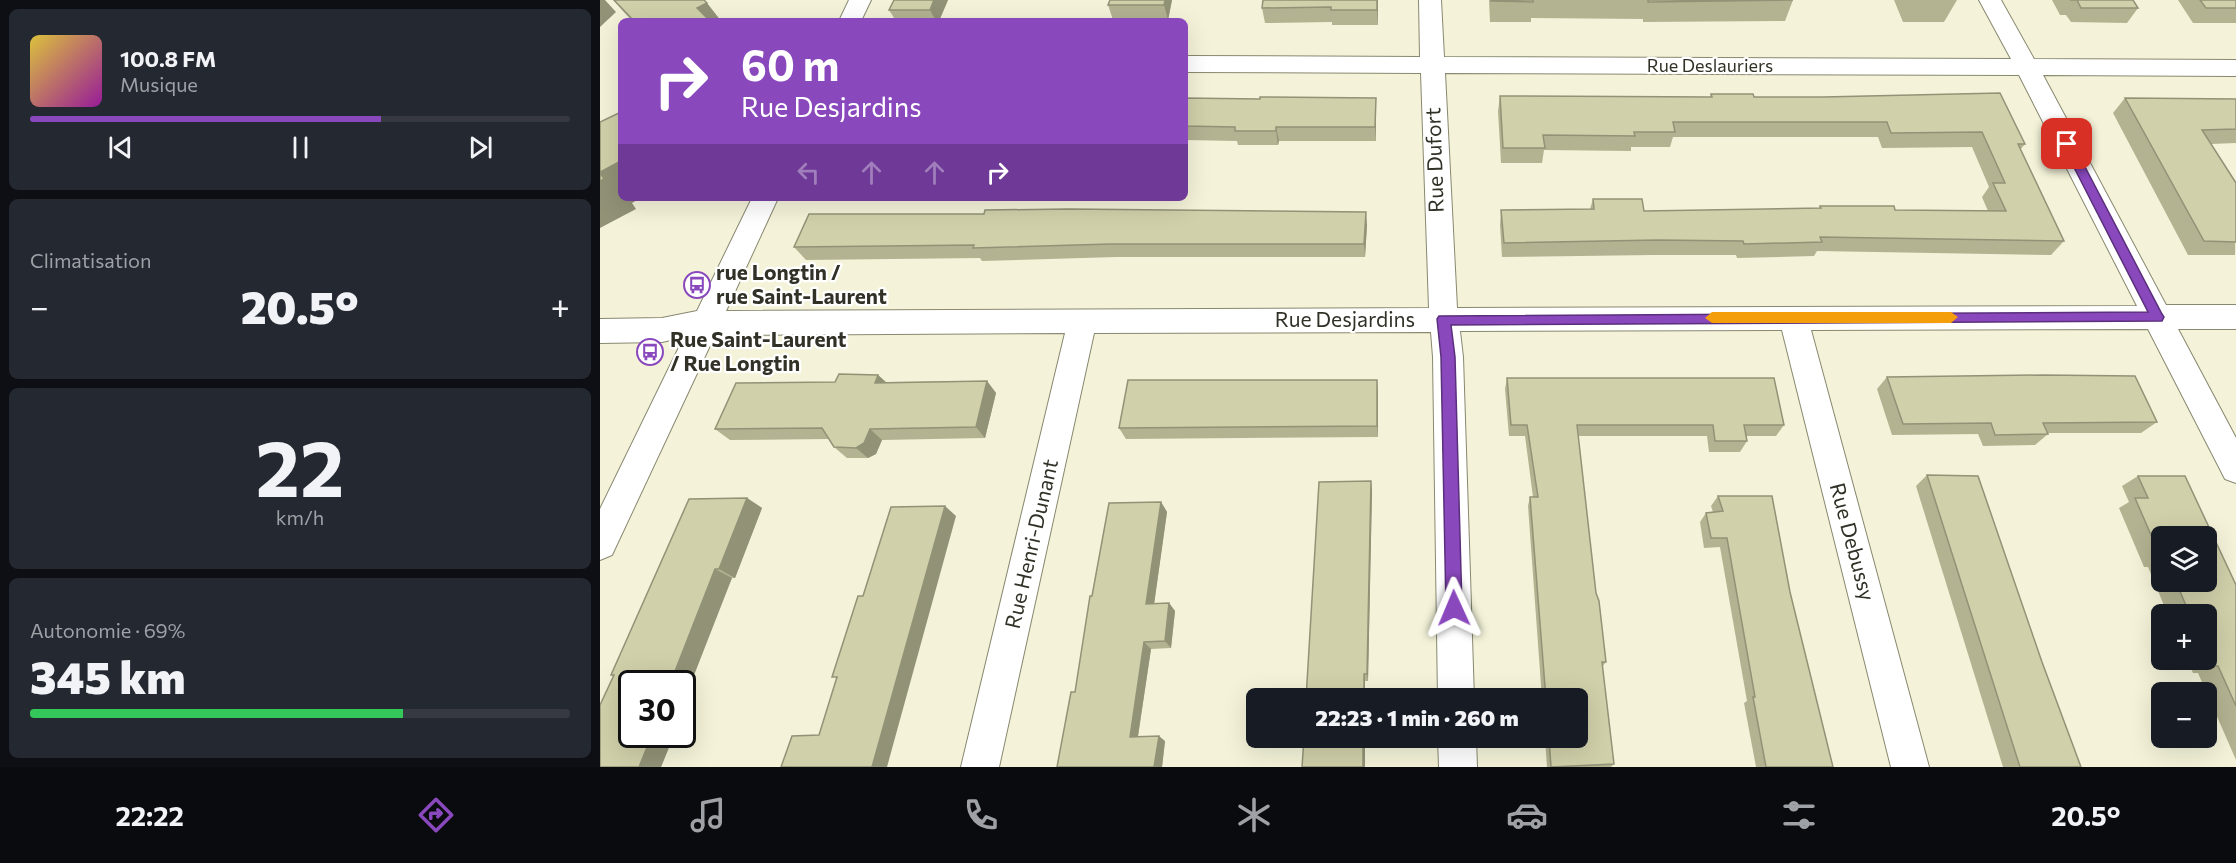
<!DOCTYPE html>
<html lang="fr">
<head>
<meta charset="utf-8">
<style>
	:root { --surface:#171b24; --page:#242831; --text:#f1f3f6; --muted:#9ea1a6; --line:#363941; --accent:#8a48bd }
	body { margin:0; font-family:Commissioner,sans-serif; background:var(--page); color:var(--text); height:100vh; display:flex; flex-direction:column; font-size:22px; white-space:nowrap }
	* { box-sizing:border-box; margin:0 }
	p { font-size:20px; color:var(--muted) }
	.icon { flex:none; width:33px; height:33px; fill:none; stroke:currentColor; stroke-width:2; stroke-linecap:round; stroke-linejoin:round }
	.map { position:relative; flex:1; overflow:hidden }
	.sheet { display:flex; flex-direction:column; gap:9px; padding:9px; background:#0d0f14; width:600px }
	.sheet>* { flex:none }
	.banner { position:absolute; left:18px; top:18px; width:570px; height:183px; border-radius:9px; box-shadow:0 6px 24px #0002; background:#8a48bd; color:#fff; overflow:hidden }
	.tools { position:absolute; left:1551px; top:526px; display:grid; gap:12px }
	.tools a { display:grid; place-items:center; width:66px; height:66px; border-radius:9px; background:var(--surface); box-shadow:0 6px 24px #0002; font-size:30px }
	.speed { position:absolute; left:18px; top:670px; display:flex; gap:12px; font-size:30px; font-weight:700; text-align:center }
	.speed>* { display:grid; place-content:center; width:78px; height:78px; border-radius:50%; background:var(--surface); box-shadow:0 6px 24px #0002; line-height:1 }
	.speed .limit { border:3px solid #111; border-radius:9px; background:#fff; color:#111 }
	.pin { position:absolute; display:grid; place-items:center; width:51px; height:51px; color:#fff; margin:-26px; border-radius:12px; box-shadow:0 3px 9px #0006 }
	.me { position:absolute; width:66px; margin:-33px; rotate:359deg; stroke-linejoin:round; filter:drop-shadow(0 0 4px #0008) }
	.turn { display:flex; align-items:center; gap:21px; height:126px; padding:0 24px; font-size:27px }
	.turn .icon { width:78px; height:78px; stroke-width:2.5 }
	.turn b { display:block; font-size:42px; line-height:51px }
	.lanes { display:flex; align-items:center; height:57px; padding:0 24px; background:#0003; justify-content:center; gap:30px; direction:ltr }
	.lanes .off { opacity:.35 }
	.big { font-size:45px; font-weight:800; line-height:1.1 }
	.sheet .widget { flex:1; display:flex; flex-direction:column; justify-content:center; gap:9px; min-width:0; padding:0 21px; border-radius:9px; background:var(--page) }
	.sheet .dial { align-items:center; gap:0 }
	.dial b { font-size:78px; line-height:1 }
	.song { display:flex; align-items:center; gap:18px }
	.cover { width:72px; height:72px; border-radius:9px; background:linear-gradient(135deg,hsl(50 70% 55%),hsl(300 70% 35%)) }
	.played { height:6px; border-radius:3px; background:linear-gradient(90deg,var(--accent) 65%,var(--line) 65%) }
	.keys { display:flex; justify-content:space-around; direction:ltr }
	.heat { display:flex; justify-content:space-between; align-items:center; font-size:33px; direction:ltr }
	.charge { height:9px; border-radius:4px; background:linear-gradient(90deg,#34c759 69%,var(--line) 0) }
	.trip { position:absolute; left:646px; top:688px; width:342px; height:60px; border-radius:9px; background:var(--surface); box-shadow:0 6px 24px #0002; font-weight:800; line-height:60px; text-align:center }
	.menu { display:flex; height:96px; justify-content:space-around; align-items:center; background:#090b0e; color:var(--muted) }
	.menu .icon { width:42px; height:42px }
	.menu .selected { color:var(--accent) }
	.menu b { font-size:27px; color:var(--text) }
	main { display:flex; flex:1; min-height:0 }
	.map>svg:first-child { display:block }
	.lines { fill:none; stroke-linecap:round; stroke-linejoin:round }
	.minor-casing { stroke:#888870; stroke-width:2 }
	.minor { fill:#fff; fill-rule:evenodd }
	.wall { fill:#b3b392; fill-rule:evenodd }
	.shaded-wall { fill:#929277 }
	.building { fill:#d0d0aa; stroke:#929277; stroke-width:1.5 }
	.route { fill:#8a48bd; stroke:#5a2f7b; stroke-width:1.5 }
	.slow { fill:#f59e0b }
	.labels { text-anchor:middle; stroke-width:4.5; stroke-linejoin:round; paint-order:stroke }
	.far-street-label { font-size:18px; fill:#313127; stroke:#fff }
	.street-label { font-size:21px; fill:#313127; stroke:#fff }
	.poi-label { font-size:21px; font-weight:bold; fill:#313127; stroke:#fff; text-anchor:start }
</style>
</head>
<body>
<main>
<section class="sheet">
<div class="widget">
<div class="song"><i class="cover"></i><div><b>100.8 FM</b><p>Musique</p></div></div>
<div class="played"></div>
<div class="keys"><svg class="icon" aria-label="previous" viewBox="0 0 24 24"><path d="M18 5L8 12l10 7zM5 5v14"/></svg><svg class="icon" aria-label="pause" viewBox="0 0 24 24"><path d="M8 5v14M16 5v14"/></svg><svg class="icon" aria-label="next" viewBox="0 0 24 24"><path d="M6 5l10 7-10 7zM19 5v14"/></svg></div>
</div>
<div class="widget"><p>Climatisation</p>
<div class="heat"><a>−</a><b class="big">20.5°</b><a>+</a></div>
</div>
<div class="widget dial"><b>22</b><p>km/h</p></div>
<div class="widget"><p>Autonomie · 69%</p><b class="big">345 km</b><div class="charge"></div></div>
</section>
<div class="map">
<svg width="1636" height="767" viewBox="0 0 1636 767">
	<rect width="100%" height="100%" fill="#f4f3d9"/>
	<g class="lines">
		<defs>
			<g id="minor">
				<path d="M249,0h22l-10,21h-22z"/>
				<path d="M819,0h22l3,57 567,2 -32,-59h22l33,59 202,1v16l-193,-1 123,230h70v24h-58l58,109v45l-11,-4 -77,-150 -337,1 118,437h-38l-109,-437 -322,1 3,26 11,342h-36l-5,-342 -2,-25 -337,1 -95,434h-38l104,-434 -350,2 -103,220 -12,5v-51l84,-172 -22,5 -62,1v-24l62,-1 35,-7 55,-113h26l-52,113 703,-3 -8,-235 -236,-1v-16l235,1zM845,73l574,2 118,231 -680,2z"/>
				<path d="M838,738h38l1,29h-38z"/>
			</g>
		</defs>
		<use href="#minor" class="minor-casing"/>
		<use href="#minor" class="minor"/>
	</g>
	<g class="wall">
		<path d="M13,0h91l17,21h-89z"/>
		<path d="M348,0l-9,21h-43l-7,-11z"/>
		<path d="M510,0h62l-4,20h-55l-5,-15z"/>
		<path d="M778,0v25h-46v-3l-67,1 -3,-15z"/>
		<path d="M889,0h304l-8,21 -142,1v-3l-112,-1v4h-41z"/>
		<path d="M1294,0h63l-13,22h-41z"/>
		<path d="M1452,0h81l5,8 -11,15 -56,-1 -5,-7h-6z"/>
		<path d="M1578,0h58v23h-43z"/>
		<path d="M1400,93l25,51 -5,6 44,91 -13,14 -234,-4 -3,5 -77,2 -1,-3h-83l-151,2 -2,-32 1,-15 89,-1 3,-10 51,12 175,-3 1,-2 75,4 93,1 -6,-14 7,-10 -17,-40 -90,1 -4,-11h-205l-3,10h-39v4l-87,-1 -2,13h-41l-3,-52 2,-15 210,1 1,-3 43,3h69z"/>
		<path d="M585,98l75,1 116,-1v43h-97l-1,4h-40l-1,-4 -52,-1z"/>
		<path d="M1525,98l111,1v44l-25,1 25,39 -1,72h-47l-75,-142z"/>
		<path d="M767,225l-2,32h-249l-134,4 -2,-3 -174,2 -12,-13z"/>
		<path d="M278,375l8,7 101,-1 9,12 -11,45 -103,2 -6,14 -8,4h-21l-13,-11 -5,-8 -99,1 -15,-11 120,-47z"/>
		<path d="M1287,377l270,45 -16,11h-93v1l-13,11 -52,1 -5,-12 -86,1 -15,-46z"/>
		<path d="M907,378l277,47 -8,11h-30l1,5 -7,11h-31l-2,-16h-129l18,157 10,69 -4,5 12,97 -3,3h-64l-2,-29h33v-39h-36l-14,-193 2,-9h3l-8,-61h-16l-4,-47z"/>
		<path d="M777,380l1,57 -252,2 -7,-11z"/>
		<path d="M1327,475l115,187 39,105h-78l-87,-281z"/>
		<path d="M1538,476l98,109v175l-38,-87h-5l-6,-13h19v-45h-38l-20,-48h-4l-25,-59 10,-6 -7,-16zM1562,537l44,45h-44z"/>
		<path d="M771,481l1,10 -4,190h-3v18h-59z"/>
		<path d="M1118,496l72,96 43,175h-77l-12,-64 3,-2 -27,-154 -16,1 -4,-26 6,-9 7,-1 -2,-6z"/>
		<path d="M147,498l15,10 -27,70h-3l-50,106 -8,51 -13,32h-61l14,-91 -3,-1z"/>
		<path d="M561,502l6,10 -13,92 15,-1 6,8 -4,37 -20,1 -13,88 27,4 -3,26 -87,-75 17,-96z"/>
	</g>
	<g class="shaded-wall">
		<path d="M0,0h5l11,12 -16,15z"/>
		<path d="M334,0h14l-9,21h-3l-6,-11z"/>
		<path d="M565,0h7l-4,20 -4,-15z"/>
		<path d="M777,0h1v25l-1,-15z"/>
		<path d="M107,3l14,18h-14l-10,-13z"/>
		<path d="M776,98v43l-1,-14z"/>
		<path d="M676,127l3,14 -1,4 -2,-14z"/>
		<path d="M21,161v37h20l-9,5 4,6 -36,19v-56z"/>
		<path d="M766,212l1,13 -2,32 -1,-13z"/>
		<path d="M278,375l12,11 -15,-3z"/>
		<path d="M777,380l1,11v46l-1,-11z"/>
		<path d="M387,381l9,12 -11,45 -9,-11z"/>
		<path d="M270,429l12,11 -6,14 -8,4 -12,-10z"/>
		<path d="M771,481l1,10 -4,190 -1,-7z"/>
		<path d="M147,498l15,10 -27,70 -16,-9z"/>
		<path d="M561,502l6,10 -14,100 -7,-8z"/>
		<path d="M345,506l11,10 -69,251h-15z"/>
		<path d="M115,569l17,9 -50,128v-22h-12z"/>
		<path d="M569,603l6,8 -4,37 -6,-7z"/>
		<path d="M544,642l7,7 -14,93 -7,-5z"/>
		<path d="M764,674l1,7v18h-1z"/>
		<path d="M52,735h22l-13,32h-22z"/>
		<path d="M559,736l6,5 -3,26h-8z"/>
		<rect x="763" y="738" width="2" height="29"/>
	</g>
	<g class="building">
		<path d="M14,0h90l3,3 -10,5 13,13h-76z"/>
		<path d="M294,0h40l-4,10h-41z"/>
		<path d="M510,0h55l-1,5h-56z"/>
		<path d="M663,0h114v10h-46v-3l-69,1z"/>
		<path d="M891,0h42v2l-42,-1z"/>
		<path d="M1048,0h145l-145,2z"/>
		<path d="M1470,0h63l5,8h-57l-4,-8z"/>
		<path d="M1600,0h36v8h-30z"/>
		<path d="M1400,93l25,51h-7l46,97 -244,-4 2,5 -78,2 -1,-3 -85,-1 -154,3 -3,-33 93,-1 -1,-10h49l2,12 177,-3 -1,-2h74l1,4 111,1 -13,-28h12l-23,-51 -91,1 -4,-11h-214l2,10h-41l1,4 -92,-1 2,13h-42l-3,-52 212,1 -1,-3h42l1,3h69z"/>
		<path d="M660,97l116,1 -1,29h-99v4h-41v-4l-50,-1v-28l75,1z"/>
		<path d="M1525,98l111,1v30l-34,1 34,53v59l-32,-1z"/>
		<path d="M21,112v49l-21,11v-50z"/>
		<path d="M0,173l4,6 -4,2z"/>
		<path d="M468,209l298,3 -2,32h-253l-138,4 1,-3 -180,2 15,-33h175l1,-4z"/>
		<path d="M239,374l39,1 -3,8 112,-2 -11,46 -106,2 -6,14 -8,5 -22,-1 -12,-19 -107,1 21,-46 99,-1z"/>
		<path d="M1443,375l92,1 22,46 -114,1 5,11 -53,1 -4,-12 -88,1 -16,-47z"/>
		<path d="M907,378h267l10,47h-40l3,16h-32l-2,-16h-136l19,168 3,8 7,61h-4l12,102 -63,3 -2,-29h29v-39h-32l-16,-202h8l-11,-72h-16z"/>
		<path d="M528,380h249v46l-258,2z"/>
		<path d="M1327,475l51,1 64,186 39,105h-61z"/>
		<path d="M1538,476h47l51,109v121l-18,-40h-5l-7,-14v-37h-16l-14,-33h30v-45h-44l-1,21 -26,-60h13z"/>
		<path d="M771,481l-4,193h-3v25h-58l13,-217z"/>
		<path d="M1118,496h54l18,96 43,175h-67l-13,-70h2l-28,-159h-16l-5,-25 17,-2z"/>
		<path d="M147,498l-28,71h-4l-45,115h-38v51h20l-13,32h-39v-62l14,-30h-3l78,-176z"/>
		<path d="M561,502l-15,102 23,-1 -4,38 -21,1 -14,95 29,-1 -5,31h-97l14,-75h4l15,-96h2l17,-93z"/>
		<path d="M345,506l-73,261h-91l11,-31 27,-1 18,-58h-5l26,-81h5l28,-89z"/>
		<path d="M704,738h59v29h-61z"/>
	</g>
	<path class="route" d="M1467,140l6,4 89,170 2,3 -2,4 -711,4 4,32 7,251 -3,5 -5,3 -6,-3 -2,-5 -5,-251 -4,-38 2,-3 709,-4 -86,-168z"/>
	<path class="slow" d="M1112,312h239l7,5 -7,6h-239l-7,-5z"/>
	<defs>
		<symbol id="bus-ring" viewBox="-11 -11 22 22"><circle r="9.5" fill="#fff" stroke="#8a48bd" stroke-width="1.5"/><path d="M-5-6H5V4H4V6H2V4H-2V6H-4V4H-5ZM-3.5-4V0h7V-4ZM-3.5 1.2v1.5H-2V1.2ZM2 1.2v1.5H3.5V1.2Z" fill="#8a48bd"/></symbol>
	</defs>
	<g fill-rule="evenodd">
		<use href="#bus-ring" x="82" y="270" width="30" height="30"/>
		<use href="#bus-ring" x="35" y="337" width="30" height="30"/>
	</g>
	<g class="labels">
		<g class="far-street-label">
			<text x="1110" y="72">Rue Deslauriers</text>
		</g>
		<g class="street-label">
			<text transform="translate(835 160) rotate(-92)" y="7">Rue Dufort</text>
			<text x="745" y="327">Rue Desjardins</text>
			<text transform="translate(1252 542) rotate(75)" y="7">Rue Debussy</text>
			<text transform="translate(432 544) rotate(-77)" y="7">Rue Henri-Dunant</text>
		</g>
		<g class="poi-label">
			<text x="116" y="280">rue Longtin /<tspan x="116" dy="24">rue Saint-Laurent</tspan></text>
			<text x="70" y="347">Rue Saint-Laurent<tspan x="70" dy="24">/ Rue Longtin</tspan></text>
		</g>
	</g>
</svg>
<div class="tools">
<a><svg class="icon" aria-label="layers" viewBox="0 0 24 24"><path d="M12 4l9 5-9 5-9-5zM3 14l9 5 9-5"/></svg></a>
<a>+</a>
<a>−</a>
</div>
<div class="speed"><div class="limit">30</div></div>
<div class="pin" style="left:1467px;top:144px;background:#d93025"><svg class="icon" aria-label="arrive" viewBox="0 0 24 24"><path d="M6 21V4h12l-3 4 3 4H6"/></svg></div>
<svg class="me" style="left:854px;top:608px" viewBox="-20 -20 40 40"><path d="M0-17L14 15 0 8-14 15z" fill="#8a48bd" stroke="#fff" stroke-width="4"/></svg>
<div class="trip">22:23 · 1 min · 260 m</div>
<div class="banner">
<div class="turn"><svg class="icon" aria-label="right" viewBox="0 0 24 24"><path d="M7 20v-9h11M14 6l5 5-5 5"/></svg><div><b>60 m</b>Rue Desjardins</div></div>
<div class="lanes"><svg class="icon off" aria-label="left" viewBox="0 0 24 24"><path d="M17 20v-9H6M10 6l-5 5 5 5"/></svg><svg class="icon off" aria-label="ahead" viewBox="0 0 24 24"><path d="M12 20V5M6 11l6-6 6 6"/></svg><svg class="icon off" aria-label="ahead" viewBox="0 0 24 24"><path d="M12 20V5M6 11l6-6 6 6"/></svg><svg class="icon" aria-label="right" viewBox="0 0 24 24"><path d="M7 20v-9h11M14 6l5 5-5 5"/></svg></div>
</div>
</div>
</main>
<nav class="menu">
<b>22:22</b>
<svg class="icon selected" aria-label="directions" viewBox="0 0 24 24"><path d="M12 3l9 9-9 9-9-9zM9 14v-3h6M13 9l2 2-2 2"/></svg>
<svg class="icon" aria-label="music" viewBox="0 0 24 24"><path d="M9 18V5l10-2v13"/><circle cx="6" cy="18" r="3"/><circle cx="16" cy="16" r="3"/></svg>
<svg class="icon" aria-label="phone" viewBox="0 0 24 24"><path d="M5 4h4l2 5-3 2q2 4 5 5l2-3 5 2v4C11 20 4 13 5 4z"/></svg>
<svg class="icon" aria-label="climate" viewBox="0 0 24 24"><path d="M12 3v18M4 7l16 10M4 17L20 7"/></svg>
<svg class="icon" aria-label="car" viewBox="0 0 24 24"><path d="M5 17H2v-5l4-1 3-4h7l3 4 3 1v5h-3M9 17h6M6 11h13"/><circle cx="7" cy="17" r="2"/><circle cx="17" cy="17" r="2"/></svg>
<svg class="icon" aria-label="filters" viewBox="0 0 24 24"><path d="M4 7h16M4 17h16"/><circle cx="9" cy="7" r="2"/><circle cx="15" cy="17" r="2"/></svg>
<b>20.5°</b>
</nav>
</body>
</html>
